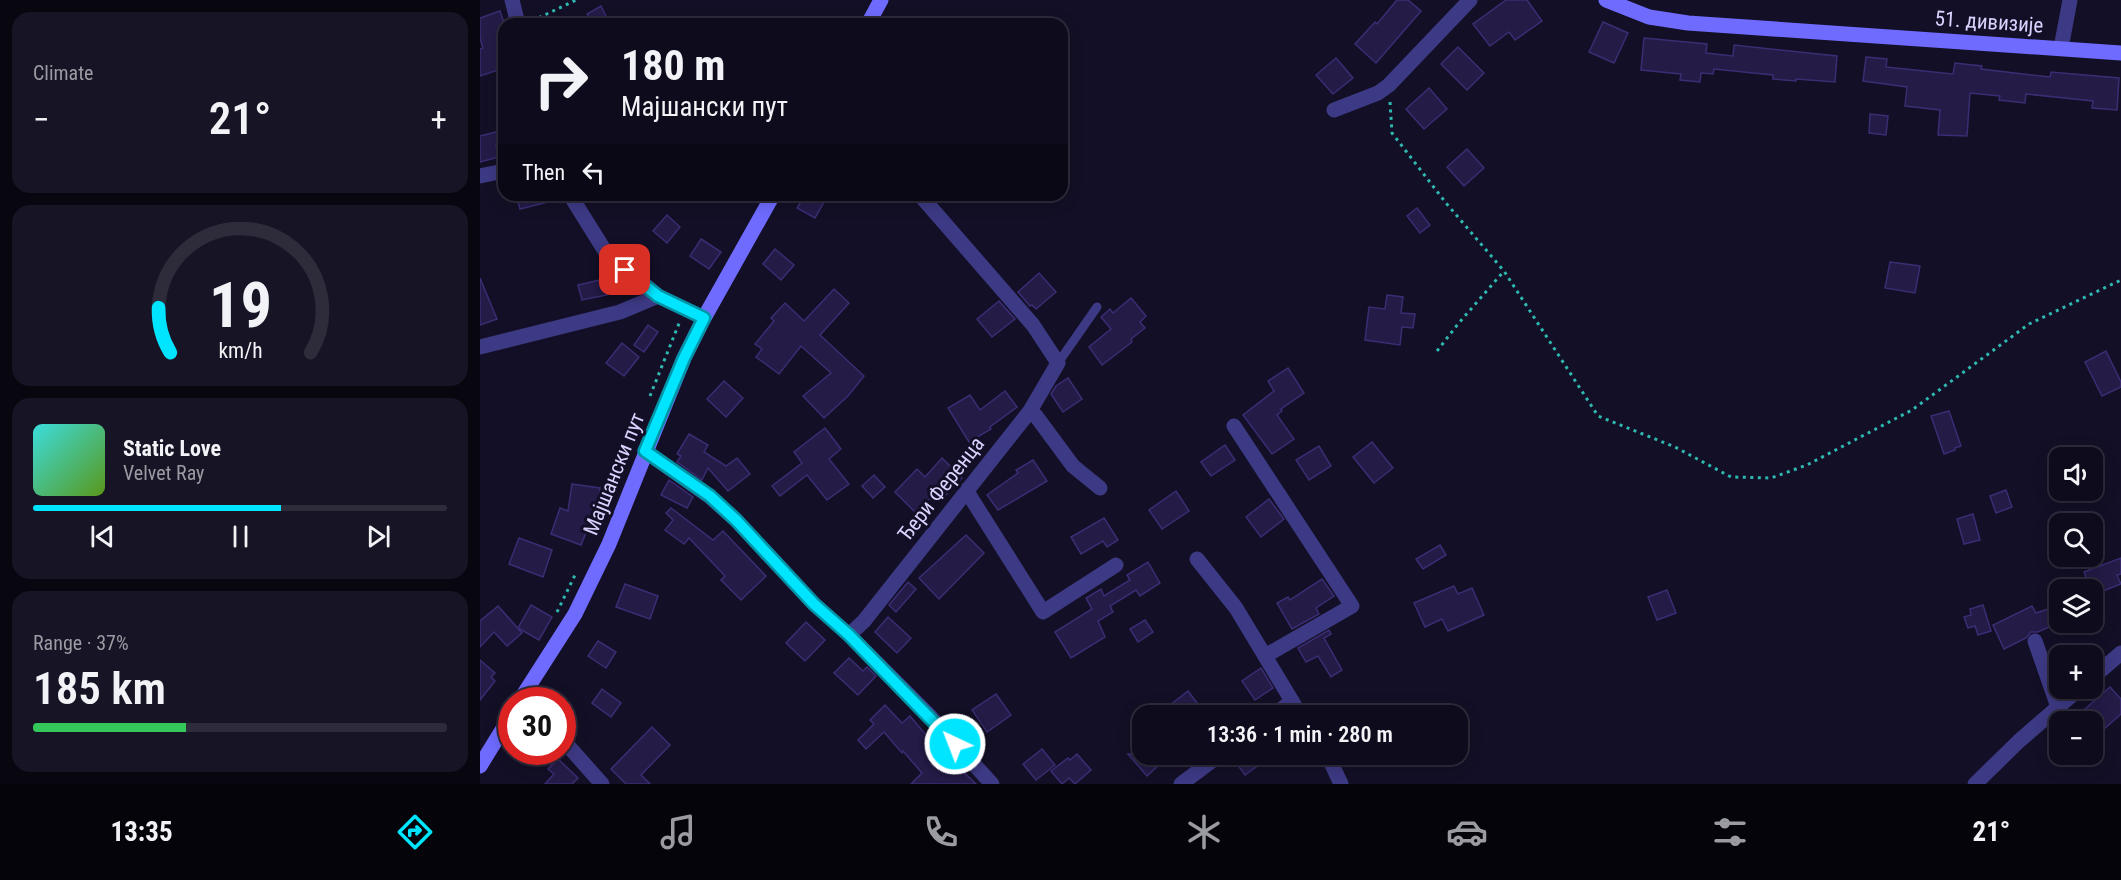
<!DOCTYPE html>
<html lang="en">
<head>
<meta charset="utf-8">
<style>
	:root { --surface:#0e0b1c; --page:#171425; --text:#f1f3f6; --muted:#9b9ba3; --line:#2e2b3b; --accent:#00e5ff }
	body { margin:0; font-family:"Roboto Condensed",sans-serif; background:var(--page); color:var(--text); height:100vh; display:flex; flex-direction:column; font-size:22px; white-space:nowrap }
	* { box-sizing:border-box; margin:0 }
	p { font-size:20px; color:var(--muted) }
	.icon { flex:none; width:33px; height:33px; fill:none; stroke:currentColor; stroke-width:2; stroke-linecap:round; stroke-linejoin:round }
	.map { position:relative; flex:1; overflow:hidden }
	.details { display:flex; flex-direction:column; gap:12px; padding:12px; background:#08060f; width:480px }
	.details>* { flex:none }
	.guide { position:absolute; left:18px; top:18px; width:570px; height:183px; border-radius:18px; box-shadow:0 3px 15px #0003,0 0 0 2px var(--line); background:#0e0b1c; color:var(--text); overflow:hidden }
	.buttons { position:absolute; left:1569px; top:447px; display:grid; gap:12px }
	.buttons a { display:grid; place-items:center; width:54px; height:54px; border-radius:12px; background:var(--surface); box-shadow:0 3px 15px #0003,0 0 0 2px var(--line); font-size:30px }
	.speed { position:absolute; left:18px; top:687px; display:flex; gap:12px; font-size:30px; font-weight:700; text-align:center }
	.speed>* { display:grid; place-content:center; width:78px; height:78px; border-radius:50%; background:var(--surface); box-shadow:0 3px 15px #0003,0 0 0 2px var(--line); line-height:1 }
	.speed .limit { border:9px solid #d22; background:#fff; color:#111 }
	.pin { position:absolute; display:grid; place-items:center; width:51px; height:51px; color:#fff; margin:-26px; border-radius:12px; box-shadow:0 3px 9px #0006 }
	.me { position:absolute; width:66px; margin:-33px; rotate:317deg; stroke-linejoin:round; filter:drop-shadow(0 0 4px #0008) }
	.turn { display:flex; align-items:center; gap:21px; height:126px; padding:0 24px; font-size:27px }
	.turn .icon { width:78px; height:78px; stroke-width:2.5 }
	.turn b { display:block; font-size:42px; line-height:51px }
	.then { display:flex; align-items:center; height:57px; padding:0 24px; background:#0003; gap:12px; font-size:22px }
	.big { font-size:45px; font-weight:600; line-height:1.1 }
	.details .card { flex:1; display:flex; flex-direction:column; justify-content:center; gap:9px; min-width:0; padding:0 21px; border-radius:18px; background:var(--page) }
	.details .dial { align-items:center; gap:0 }
	.dial svg { height:156px; overflow:visible; fill:none; stroke:var(--line); stroke-width:7; stroke-linecap:round; text-anchor:middle }
	.dial text { fill:var(--text); stroke:none }
	.song { display:flex; align-items:center; gap:18px }
	.cover { width:72px; height:72px; border-radius:9px; background:linear-gradient(135deg,hsl(180 70% 55%),hsl(90 70% 35%)) }
	.played { height:6px; border-radius:3px; background:linear-gradient(90deg,var(--accent) 60%,var(--line) 60%) }
	.keys { display:flex; justify-content:space-around; direction:ltr }
	.heat { display:flex; justify-content:space-between; align-items:center; font-size:33px; direction:ltr }
	.charge { height:9px; border-radius:4px; background:linear-gradient(90deg,#34c759 37%,var(--line) 0) }
	.trip { position:absolute; left:652px; top:705px; width:336px; height:60px; border-radius:18px; background:var(--surface); box-shadow:0 3px 15px #0003,0 0 0 2px var(--line); font-weight:600; line-height:60px; text-align:center }
	.tabs { display:flex; height:96px; justify-content:space-around; align-items:center; background:#06040b; color:var(--muted) }
	.tabs .icon { width:42px; height:42px }
	.tabs .current { color:var(--accent) }
	.tabs b { font-size:27px; color:var(--text) }
	main { display:flex; flex:1; min-height:0 }
	.map>svg:first-child { display:block }
	.building { fill:#241b47; stroke:#3b2d73; stroke-width:1.5 }
	.lines { fill:none; stroke-linecap:round; stroke-linejoin:round }
	.path { stroke:#2fb8b0; stroke-width:3; stroke-dasharray:3 4.5; stroke-linecap:butt }
	.lane { stroke:#3d3a85; stroke-width:9 }
	.street { stroke:#3d3a85; stroke-width:15 }
	.secondary { stroke:#6f6bff; stroke-width:15 }
	.route-casing { stroke:#0095a6; stroke-width:15 }
	.route { stroke:#00e5ff; stroke-width:10 }
	.labels { text-anchor:middle; stroke-width:6; stroke-linejoin:round; paint-order:stroke }
	.street-label { font-size:21px; fill:#d9d4ff; stroke:#130f26 }
</style>
</head>
<body>
<main>
<section class="details">
<div class="card"><p>Climate</p>
<div class="heat"><a>−</a><b class="big">21°</b><a>+</a></div>
</div>
<div class="card dial"><svg viewBox="0 0 100 80">
<path d="M14 69A42 42 0 1 1 86 69"/>
<path d="M14 69A42 42 0 0 1 8 46" stroke="#00e5ff"/>
<text x="50" y="56" font-size="32" font-weight="700">19</text>
<text x="50" y="72" font-size="11">km/h</text>
</svg></div>
<div class="card">
<div class="song"><i class="cover"></i><div><b>Static Love</b><p>Velvet Ray</p></div></div>
<div class="played"></div>
<div class="keys"><svg class="icon" aria-label="previous" viewBox="0 0 24 24"><path d="M18 5L8 12l10 7zM5 5v14"/></svg><svg class="icon" aria-label="pause" viewBox="0 0 24 24"><path d="M8 5v14M16 5v14"/></svg><svg class="icon" aria-label="next" viewBox="0 0 24 24"><path d="M6 5l10 7-10 7zM19 5v14"/></svg></div>
</div>
<div class="card"><p>Range · 37%</p><b class="big">185 km</b><div class="charge"></div></div>
</section>
<div class="map">
<svg width="1641" height="784" viewBox="0 0 1641 784">
	<rect width="100%" height="100%" fill="#130f26"/>
	<g class="building">
		<path d="M917,0h11l13,11 -45,52 -21,-19 20,-22 2,2z"/>
		<path d="M1026,0h21l15,21 -27,19 -6,-8 -19,14 -17,-22z"/>
		<path d="M121,6l6,12 -14,6 -6,-10z"/>
		<path d="M20,11l4,12v45l-24,8v-27l3,-1 -3,-10v-20z"/>
		<path d="M1123,22l25,11 -14,30 -25,-11z"/>
		<path d="M1164,38l63,6 -1,9 27,3 1,-11 103,11 -2,26 -39,-3v2l-23,-2v-4l-59,-6 -1,5 -12,-1 -1,9 -20,-2 1,-6 -40,-4z"/>
		<path d="M978,47l26,26 -17,17 -26,-26z"/>
		<path d="M1386,57l21,2 -1,8 67,7 2,-11 27,3 -1,3 69,8 1,-5 68,6 -2,32 -25,-2 1,-7 -67,-7 -1,9 -26,-3 1,-4 -30,-3 -3,43 -29,-1 2,-25 -35,-4 2,-19 -44,-6z"/>
		<path d="M856,58l17,20 -20,16 -17,-19z"/>
		<path d="M949,88l18,21 -23,20 -18,-20z"/>
		<path d="M1390,114l18,2 -2,19 -17,-2z"/>
		<path d="M24,130v12l-8,3 3,12 -19,5v-26z"/>
		<path d="M987,149l17,19 -20,18 -17,-19z"/>
		<path d="M36,195h39l1,5 -36,9z"/>
		<path d="M325,195h23l-13,23 -18,-10z"/>
		<path d="M937,208l13,17 -10,8 -13,-17z"/>
		<path d="M187,215l13,12 -13,16 -14,-12z"/>
		<path d="M221,239l20,13 -12,17 -19,-13z"/>
		<path d="M295,249l19,16 -13,15 -18,-16z"/>
		<path d="M1410,262l30,4 -5,27 -30,-5z"/>
		<path d="M559,273l17,19 -20,17 -4,-4 -2,1 -12,-14z"/>
		<path d="M0,278l17,41 -17,6z"/>
		<path d="M124,279l3,16 -25,5 -4,-15z"/>
		<path d="M354,289l15,14 -29,32 44,41 -16,20 -24,22 -21,-22 28,-23 -30,-27 -22,28 -23,-17 6,-8 -7,-5 19,-23 -3,-3 14,-15 19,18z"/>
		<path d="M907,295l16,2 -2,16 14,1 -2,14 -11,-1 -2,18 -35,-5 4,-33 16,2z"/>
		<path d="M651,298l15,18 -6,6 5,6 -14,11 1,3 -30,23 -13,-18 22,-18 -10,-12 9,-8 3,4z"/>
		<path d="M519,301l16,18 -23,18 -15,-18z"/>
		<path d="M168,325l10,7 -14,20 -10,-7z"/>
		<path d="M142,343l17,14 -15,19 -18,-13z"/>
		<path d="M1626,351l15,31v5l-19,9 -17,-34z"/>
		<path d="M808,368l16,25 -23,16 1,2 -5,4 17,24 -22,15 -29,-39 31,-24 -6,-10z"/>
		<path d="M588,378l14,21 -19,13 -12,-18 5,-8z"/>
		<path d="M244,381l19,17 -17,19 -19,-18z"/>
		<path d="M525,391l12,16 -27,20 1,2 -22,13 -21,-34 22,-13 10,15z"/>
		<path d="M1469,411l12,35 -6,2v2l-11,4 -13,-38z"/>
		<path d="M345,428l16,21 -12,10 20,25 -22,16 -20,-25 -27,21 -8,-10 30,-23 -8,-11z"/>
		<path d="M209,434l19,11 -4,7 22,14 11,-8 13,16 -22,17 -20,-23 -6,12 -25,-18 4,-6 -4,-2z"/>
		<path d="M892,442l21,26 -19,15 -21,-26z"/>
		<path d="M745,445l10,15 -24,16 -10,-14z"/>
		<path d="M839,446l12,20 -22,14 -13,-20z"/>
		<path d="M462,458l20,20 -16,17 -7,-6 -23,24 -21,-21 22,-23 8,8z"/>
		<path d="M553,460l14,21 -49,29 -11,-15 31,-22 -2,-3z"/>
		<path d="M394,475l11,12 -12,11 -11,-12z"/>
		<path d="M189,480l24,17 -6,11 -26,-13z"/>
		<path d="M92,484l28,4 -3,18 -16,39 -30,-11 9,-26 8,3z"/>
		<path d="M1526,490l6,17 -16,6 -6,-17z"/>
		<path d="M696,491l13,20 -27,18 -13,-19z"/>
		<path d="M789,499l15,20 -23,18 -15,-20z"/>
		<path d="M191,508l42,32 10,-9 43,45 -25,24 -20,-20 4,-4 -36,-38 -5,6 -19,-14 8,-10 -7,-7z"/>
		<path d="M1493,514l7,26 -16,4 -7,-25z"/>
		<path d="M624,518l14,22 -11,7 -4,-6 -22,13 -10,-17z"/>
		<path d="M486,535l18,18 -45,46 -20,-21z"/>
		<path d="M39,538l33,12 -9,27 -34,-13z"/>
		<path d="M960,545l6,10 -23,14 -7,-10z"/>
		<path d="M1641,558v16l-4,1 4,9 -28,11 -1,-5h-1l-7,-18z"/>
		<path d="M668,562l12,21 -20,13 -4,-6 -26,16 3,6 -15,9 7,16 -34,21 -16,-26 37,-23 -6,-11 15,-9 3,7 26,-16 -3,-5z"/>
		<path d="M842,579l12,17 -18,12 3,6 -27,15 -15,-26 11,-6 2,3z"/>
		<path d="M428,582l8,7 -20,23 -7,-7z"/>
		<path d="M145,584l33,12 -8,23 -34,-12z"/>
		<path d="M974,586l4,8 14,-6 12,27 -36,16 -6,-12 -17,8 -11,-24z"/>
		<path d="M1187,590l9,23 -19,7 -9,-23z"/>
		<path d="M51,605l21,12 -13,23 -21,-12z"/>
		<path d="M1503,605l8,26 -13,4 -3,-9 -7,2 -4,-11 7,-2 -1,-6z"/>
		<path d="M1580,605v17l-22,10h-7l-5,6 -22,11 -11,-24 39,-19 4,7z"/>
		<path d="M18,606l24,27 -15,13 -13,-14 -14,15v-26z"/>
		<path d="M408,617l23,21 -14,15 -22,-21z"/>
		<path d="M665,620l8,12 -15,10 -8,-13z"/>
		<path d="M326,622l19,18 -20,21 -19,-18z"/>
		<path d="M849,630l2,4 -7,4 18,32 -11,7 -13,-21 -12,6 -8,-14z"/>
		<path d="M118,641l18,11 -10,16 -18,-12z"/>
		<path d="M369,658l14,13 4,-4 9,9 -18,19 -24,-22z"/>
		<path d="M0,660l15,13 -4,4 4,4 -15,19z"/>
		<path d="M781,668l12,20 -18,12 -13,-19z"/>
		<path d="M1630,687l11,12v15l-17,15 -19,-20z"/>
		<path d="M122,689l19,14 -10,14 -19,-14z"/>
		<path d="M708,691l19,25h-28l-9,-11z"/>
		<path d="M516,694l15,21 -24,17 -15,-22z"/>
		<path d="M405,705l17,18 8,-7 38,45 2,-2 26,25h-65l11,-11 -19,-22 -1,2 -18,-21 -18,17 -8,-9 16,-16 -4,-4z"/>
		<path d="M172,727l18,18 -29,30 9,9h-24l-15,-15z"/>
		<path d="M562,749l13,16 -19,15 -13,-16z"/>
		<path d="M597,754l14,16 -16,14 -6,-6 -7,6 -11,-13 17,-13 2,2z"/>
		<path d="M648,754h43l-24,22z"/>
		<path d="M761,754h33l-29,21 -11,-15z"/>
		<path d="M78,759l20,19 -6,6h-27l9,-10 -6,-5z"/>
	</g>
	<g class="lines">
		<g class="path">
			<path d="M52,21l44,-21"/>
			<path d="M910,102l2,31 54,70 58,68 94,145 77,31 56,30 40,1 36,-13 105,-55 117,-86 92,-44"/>
			<path d="M957,351l21,-27 46,-53"/>
			<path d="M170,396l30,-75"/>
			<path d="M77,612l18,-37"/>
		</g>
		<path class="lane" d="M578,363l39,-56"/>
		<g class="street">
			<path d="M32,0l6,24"/>
			<path d="M1581,48l9,-48"/>
			<path d="M854,110l44,-17 11,-8 81,-85"/>
			<path d="M0,176l24,-5"/>
			<path d="M90,195l35,56 53,45 46,22"/>
			<path d="M0,347l140,-35 38,-16"/>
			<path d="M550,411l6,5 37,50 27,22"/>
			<path d="M754,426l118,180 -87,50"/>
			<path d="M165,451l65,46 26,23 78,84 35,31 80,80 63,69"/>
			<path d="M486,490l77,122 73,-47"/>
			<path d="M717,559l39,49 65,108"/>
			<path d="M369,635l15,-14 166,-210 28,-48 -25,-38 -113,-130"/>
			<path d="M1555,641l23,66"/>
			<path d="M1612,678l29,-25"/>
			<path d="M793,716l19,-15"/>
			<path d="M82,739l40,45"/>
			<path d="M847,754l14,30"/>
			<path d="M701,784l40,-30"/>
			<path d="M1495,784l44,-43 61,-53"/>
		</g>
		<g class="secondary">
			<path d="M1126,0l43,17 39,6 433,30"/>
			<path d="M388,24l13,-24"/>
			<path d="M40,700l55,-86 34,-70 75,-186 20,-40 69,-123"/>
			<path d="M0,766l32,-52"/>
		</g>
	</g>
	<g class="lines">
		<defs>
			<path id="route" d="M145,270l33,26 46,22 -20,40 -39,93 65,45 26,24 78,84 35,31 106,109"/>
		</defs>
		<use href="#route" class="route-casing"/>
		<use href="#route" class="route"/>
	</g>
	<g class="labels">
		<g class="street-label">
			<text transform="translate(1509 22) rotate(4)" y="7">51. дивизије</text>
			<text transform="translate(134 474) rotate(-68)" y="7">Мајшански пут</text>
			<text transform="translate(461 489) rotate(-52)" y="7">Ђери Ференца</text>
		</g>
	</g>
</svg>
<div class="buttons">
<a><svg class="icon" aria-label="sound" viewBox="0 0 24 24"><path d="M4 9h4l5-4v14l-5-4H4zM17 9q2 3 0 6"/></svg></a>
<a><svg class="icon" aria-label="search" viewBox="0 0 24 24"><circle cx="10" cy="10" r="6"/><path d="M15 15l6 6"/></svg></a>
<a><svg class="icon" aria-label="layers" viewBox="0 0 24 24"><path d="M12 4l9 5-9 5-9-5zM3 14l9 5 9-5"/></svg></a>
<a>+</a>
<a>−</a>
</div>
<div class="speed"><div class="limit">30</div></div>
<div class="pin" style="left:145px;top:270px;background:#d93025"><svg class="icon" aria-label="arrive" viewBox="0 0 24 24"><path d="M6 21V4h12l-3 4 3 4H6"/></svg></div>
<svg class="me" style="left:475px;top:744px" viewBox="-20 -20 40 40"><circle r="17" fill="#00e5ff" stroke="#fff" stroke-width="3"/><path d="M0-11L8 9 0 5-8 9z" fill="#fff"/></svg>
<div class="trip">13:36 · 1 min · 280 m</div>
<div class="guide">
<div class="turn"><svg class="icon" aria-label="right" viewBox="0 0 24 24"><path d="M7 20v-9h11M14 6l5 5-5 5"/></svg><div><b>180 m</b>Мајшански пут</div></div>
<div class="then">Then<svg class="icon" aria-label="left" viewBox="0 0 24 24"><path d="M17 20v-9H6M10 6l-5 5 5 5"/></svg></div>
</div>
</div>
</main>
<nav class="tabs">
<b>13:35</b>
<svg class="icon current" aria-label="directions" viewBox="0 0 24 24"><path d="M12 3l9 9-9 9-9-9zM9 14v-3h6M13 9l2 2-2 2"/></svg>
<svg class="icon" aria-label="music" viewBox="0 0 24 24"><path d="M9 18V5l10-2v13"/><circle cx="6" cy="18" r="3"/><circle cx="16" cy="16" r="3"/></svg>
<svg class="icon" aria-label="phone" viewBox="0 0 24 24"><path d="M5 4h4l2 5-3 2q2 4 5 5l2-3 5 2v4C11 20 4 13 5 4z"/></svg>
<svg class="icon" aria-label="climate" viewBox="0 0 24 24"><path d="M12 3v18M4 7l16 10M4 17L20 7"/></svg>
<svg class="icon" aria-label="car" viewBox="0 0 24 24"><path d="M5 17H2v-5l4-1 3-4h7l3 4 3 1v5h-3M9 17h6M6 11h13"/><circle cx="7" cy="17" r="2"/><circle cx="17" cy="17" r="2"/></svg>
<svg class="icon" aria-label="filters" viewBox="0 0 24 24"><path d="M4 7h16M4 17h16"/><circle cx="9" cy="7" r="2"/><circle cx="15" cy="17" r="2"/></svg>
<b>21°</b>
</nav>
</body>
</html>
